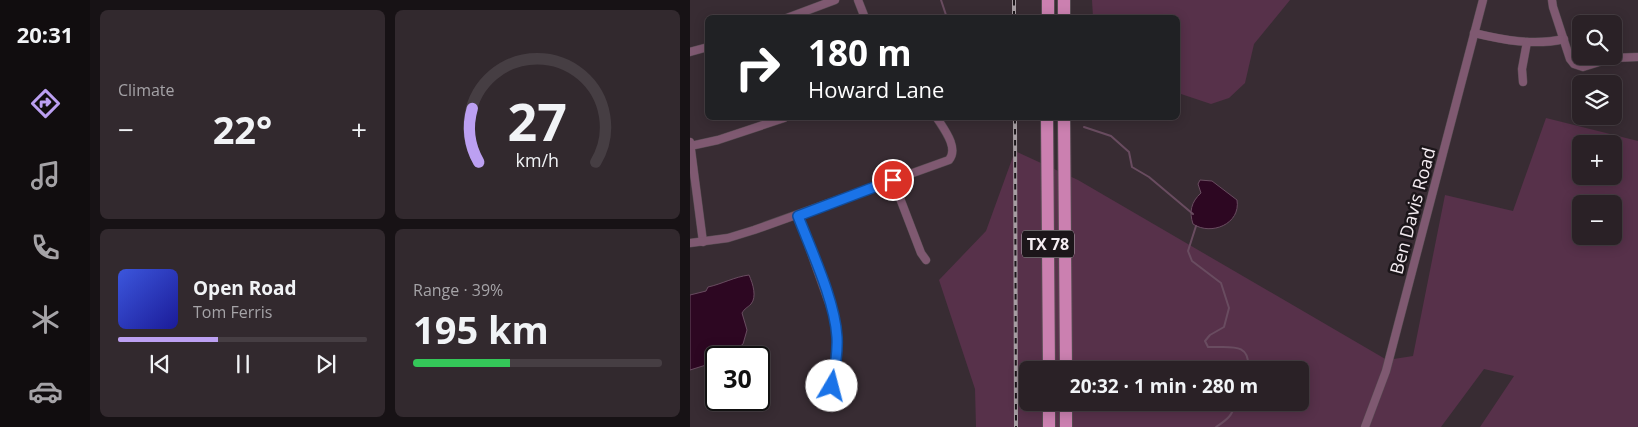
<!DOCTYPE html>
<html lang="en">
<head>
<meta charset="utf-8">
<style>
	:root { --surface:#2a2126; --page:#32292e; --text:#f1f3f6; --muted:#a5a3a7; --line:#463e43; --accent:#bca0f2 }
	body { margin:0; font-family:"Open Sans",sans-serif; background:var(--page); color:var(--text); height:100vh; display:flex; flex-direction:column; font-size:19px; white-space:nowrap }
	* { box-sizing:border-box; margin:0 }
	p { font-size:16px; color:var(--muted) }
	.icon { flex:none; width:28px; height:28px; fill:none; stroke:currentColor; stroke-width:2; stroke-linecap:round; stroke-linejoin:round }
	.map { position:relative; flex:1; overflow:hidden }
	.details { display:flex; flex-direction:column; gap:10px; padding:10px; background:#171215; width:600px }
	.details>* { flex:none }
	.hud { position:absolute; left:15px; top:15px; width:475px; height:105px; border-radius:8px; box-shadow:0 2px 12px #0003,0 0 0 1px var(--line); background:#202124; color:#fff; overflow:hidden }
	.tools { position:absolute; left:882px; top:15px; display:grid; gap:10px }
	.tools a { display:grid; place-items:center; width:50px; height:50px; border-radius:8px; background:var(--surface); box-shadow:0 2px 12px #0003,0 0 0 1px var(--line); font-size:25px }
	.speed { position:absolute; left:15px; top:346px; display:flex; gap:10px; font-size:25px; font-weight:700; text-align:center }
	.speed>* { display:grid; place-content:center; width:65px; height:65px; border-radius:50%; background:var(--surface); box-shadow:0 2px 12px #0003,0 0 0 1px var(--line); line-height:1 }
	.speed .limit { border:2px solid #111; border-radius:8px; background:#fff; color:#111 }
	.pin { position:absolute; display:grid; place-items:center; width:42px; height:42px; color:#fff; margin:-21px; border:2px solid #fff; border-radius:50%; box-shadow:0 1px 5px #0007 }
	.me { position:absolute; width:55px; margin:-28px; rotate:8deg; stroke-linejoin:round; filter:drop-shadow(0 0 4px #0008) }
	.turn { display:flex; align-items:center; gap:18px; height:105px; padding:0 20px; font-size:22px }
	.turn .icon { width:65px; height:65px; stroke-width:2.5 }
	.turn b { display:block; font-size:35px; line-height:42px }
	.big { font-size:38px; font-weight:700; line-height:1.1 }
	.details .tile { flex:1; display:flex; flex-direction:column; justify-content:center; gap:8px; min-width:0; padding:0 18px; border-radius:8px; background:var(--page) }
	.details .dial { align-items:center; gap:0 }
	.dial svg { height:130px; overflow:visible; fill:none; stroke:var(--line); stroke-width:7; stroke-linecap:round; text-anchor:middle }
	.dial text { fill:var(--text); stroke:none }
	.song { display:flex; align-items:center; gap:15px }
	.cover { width:60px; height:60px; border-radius:8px; background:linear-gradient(135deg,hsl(230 70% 55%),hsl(240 70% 35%)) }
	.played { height:5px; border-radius:2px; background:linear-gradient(90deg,var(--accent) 40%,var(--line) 40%) }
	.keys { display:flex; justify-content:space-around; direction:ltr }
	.heat { display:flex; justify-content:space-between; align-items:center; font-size:28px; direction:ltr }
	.charge { height:8px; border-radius:4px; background:linear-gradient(90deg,#34c759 39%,var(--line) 0) }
	.details .tiles { flex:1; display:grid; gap:10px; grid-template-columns:repeat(2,1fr) }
	.trip { position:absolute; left:329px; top:361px; width:290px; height:50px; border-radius:8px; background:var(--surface); box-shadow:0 2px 12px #0003,0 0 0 1px var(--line); font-weight:700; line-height:50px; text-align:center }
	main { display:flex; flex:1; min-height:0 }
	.menu { display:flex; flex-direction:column; width:90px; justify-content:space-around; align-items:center; background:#110d0f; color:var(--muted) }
	.menu .icon { width:35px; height:35px }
	.menu .selected { color:var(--accent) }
	.menu b { font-size:22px; color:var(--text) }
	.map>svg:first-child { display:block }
	.green { fill:#57314a; fill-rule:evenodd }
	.water { fill:#2d0722; stroke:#694c60 }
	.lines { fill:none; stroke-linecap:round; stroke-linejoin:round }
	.stream { stroke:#694c60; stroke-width:2 }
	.minor-casing { stroke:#564b51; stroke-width:9 }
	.primary-casing { stroke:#564b51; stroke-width:14 }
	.minor { stroke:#7f5971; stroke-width:8 }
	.primary { stroke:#cb80b0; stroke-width:12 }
	.rail-casing { stroke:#a69da2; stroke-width:4 }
	.rail { stroke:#1c161a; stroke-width:2; stroke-dasharray:5.5; stroke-linecap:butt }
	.route-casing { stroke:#114b97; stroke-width:12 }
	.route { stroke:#1a73e8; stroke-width:9 }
	.labels { text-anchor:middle; stroke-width:5; stroke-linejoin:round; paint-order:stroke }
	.shield { fill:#1c161a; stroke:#b3acb0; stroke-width:1 }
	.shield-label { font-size:16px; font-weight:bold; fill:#f4ecf1 }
	.street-label { font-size:18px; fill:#f4ecf1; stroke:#1c161a }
</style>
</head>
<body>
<main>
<nav class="menu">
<b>20:31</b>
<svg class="icon selected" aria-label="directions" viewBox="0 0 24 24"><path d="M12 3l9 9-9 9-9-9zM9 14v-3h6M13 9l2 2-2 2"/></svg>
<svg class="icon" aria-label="music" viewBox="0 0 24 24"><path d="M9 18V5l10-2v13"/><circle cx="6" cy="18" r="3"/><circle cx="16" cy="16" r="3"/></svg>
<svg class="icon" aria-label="phone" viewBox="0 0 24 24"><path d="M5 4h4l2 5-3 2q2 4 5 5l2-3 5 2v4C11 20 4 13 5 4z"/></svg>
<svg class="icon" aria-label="climate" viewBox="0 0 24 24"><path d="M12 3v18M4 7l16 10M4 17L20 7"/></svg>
<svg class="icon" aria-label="car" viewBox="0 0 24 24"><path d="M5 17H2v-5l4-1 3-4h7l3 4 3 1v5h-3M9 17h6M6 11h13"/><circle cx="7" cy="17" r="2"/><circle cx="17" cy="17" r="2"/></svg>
</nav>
<section class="details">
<div class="tiles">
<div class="tile"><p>Climate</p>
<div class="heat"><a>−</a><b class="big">22°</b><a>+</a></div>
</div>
<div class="tile dial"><svg viewBox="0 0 100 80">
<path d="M14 69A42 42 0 1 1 86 69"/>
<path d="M14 69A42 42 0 0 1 10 36" stroke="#bca0f2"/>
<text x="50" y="56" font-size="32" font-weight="700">27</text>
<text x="50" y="72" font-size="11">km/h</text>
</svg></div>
<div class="tile">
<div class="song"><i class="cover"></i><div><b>Open Road</b><p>Tom Ferris</p></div></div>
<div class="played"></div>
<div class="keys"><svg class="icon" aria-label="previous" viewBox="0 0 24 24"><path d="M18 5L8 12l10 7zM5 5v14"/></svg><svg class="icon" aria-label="pause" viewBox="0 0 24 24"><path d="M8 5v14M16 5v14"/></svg><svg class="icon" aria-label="next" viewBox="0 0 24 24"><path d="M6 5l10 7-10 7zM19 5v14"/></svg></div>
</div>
<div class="tile"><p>Range · 39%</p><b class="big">195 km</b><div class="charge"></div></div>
</div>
</section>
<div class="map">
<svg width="948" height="427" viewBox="0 0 948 427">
	<rect width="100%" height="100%" fill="#382c33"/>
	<g class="green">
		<path d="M402,0h198l-36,44 -9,39 -16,15 -18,6 -33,-11v-75l-85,-1z"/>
		<path d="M856,118l92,23v286h-158l34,-51 -30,-7 -43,58h-465l-1,-38 -36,-109 47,-49 29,-80 63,29 309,180 26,-4 32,-161 68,16zM891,144h33v32h-33zM891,204h33v32h-33zM338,370h272v32h-272z"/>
	</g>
	<g class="water">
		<path d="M510,180l12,1 25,19c4,24 -26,36 -44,24 -4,-12 -2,-22 8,-31l-3,-9z"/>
		<path d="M59,275c4,9 8,22 2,29 -4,4 -6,4 -9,9l5,17 -4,14 -8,6 -18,4 -11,11 -16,5v-75l16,-4 2,-4c14,-3 26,-10 41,-12z"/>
	</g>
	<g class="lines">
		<g class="stream">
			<path d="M251,0l6,18"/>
			<path d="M394,127l27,9 18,16 3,15 17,10 44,37"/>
			<path d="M506,226l-8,25 4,10 29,22 8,25 -5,19 -14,8 -5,6 3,6c21,1 43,-6 40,23"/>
			<path d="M512,402l7,5 7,-5"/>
			<path d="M526,427c9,-6 20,-13 17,-25"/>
		</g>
		<defs>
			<g id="minor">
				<path d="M168,0l7,18"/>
				<path d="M862,0l1,7 17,52 4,5 9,3 29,-9 26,-1"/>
				<path d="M97,18l48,-18"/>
				<path d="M784,33c29,7 60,13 90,6"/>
				<path d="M0,52l18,-5"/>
				<path d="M833,82l-1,-13 5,-27"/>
				<path d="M0,142l13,100"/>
				<path d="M0,146l28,-6 66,-22"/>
				<path d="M203,180l28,73 5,7"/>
				<path d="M108,216l36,101 3,19v19l-5,31 6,20"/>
				<path d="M0,243l38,-5 26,-8 195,-70c10,-12 -5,-31 -12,-42"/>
				<path d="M675,427l21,-56 97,-371"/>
			</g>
			<g id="primary">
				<path d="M358,18v-18"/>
				<path d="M374,18v-18"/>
				<path d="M357,118l2,252"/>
				<path d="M374,118l2,252"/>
				<path d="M376,402v25"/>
				<path d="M359,427v-25"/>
			</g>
		</defs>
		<use href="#minor" class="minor-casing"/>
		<use href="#primary" class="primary-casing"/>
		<use href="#minor" class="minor"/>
		<use href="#primary" class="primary"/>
		<defs>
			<g id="rail">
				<path d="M324,0v18"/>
				<path d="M325,118l1,309"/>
			</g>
		</defs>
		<use href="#rail" class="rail-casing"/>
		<use href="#rail" class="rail"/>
	</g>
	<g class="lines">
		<defs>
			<path id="route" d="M142,386c3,-16 6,-33 5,-49 -2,-36 -26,-87 -39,-121l95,-36"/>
		</defs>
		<use href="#route" class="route-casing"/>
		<use href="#route" class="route"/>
	</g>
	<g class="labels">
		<rect class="shield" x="332" y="230.5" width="52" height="27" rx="4"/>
		<g class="shield-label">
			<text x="358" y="250">TX 78</text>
		</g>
		<g class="street-label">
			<text transform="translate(723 211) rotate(-75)" y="6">Ben Davis Road</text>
		</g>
	</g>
</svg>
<div class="tools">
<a><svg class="icon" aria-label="search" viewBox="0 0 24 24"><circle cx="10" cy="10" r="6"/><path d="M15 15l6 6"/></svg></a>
<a><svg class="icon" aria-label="layers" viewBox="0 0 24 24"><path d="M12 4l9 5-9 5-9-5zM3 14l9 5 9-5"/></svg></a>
<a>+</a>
<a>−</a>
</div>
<div class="speed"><div class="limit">30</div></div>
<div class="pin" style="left:203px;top:180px;background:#d93025"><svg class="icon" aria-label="arrive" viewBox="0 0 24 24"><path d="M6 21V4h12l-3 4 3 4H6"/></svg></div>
<svg class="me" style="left:142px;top:386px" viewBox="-20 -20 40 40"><circle r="19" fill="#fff"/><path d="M0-13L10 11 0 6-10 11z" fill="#1a73e8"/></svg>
<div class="trip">20:32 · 1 min · 280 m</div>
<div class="hud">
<div class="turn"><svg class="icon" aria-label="right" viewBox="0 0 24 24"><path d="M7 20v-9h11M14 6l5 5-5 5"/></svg><div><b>180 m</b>Howard Lane</div></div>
</div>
</div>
</main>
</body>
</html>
